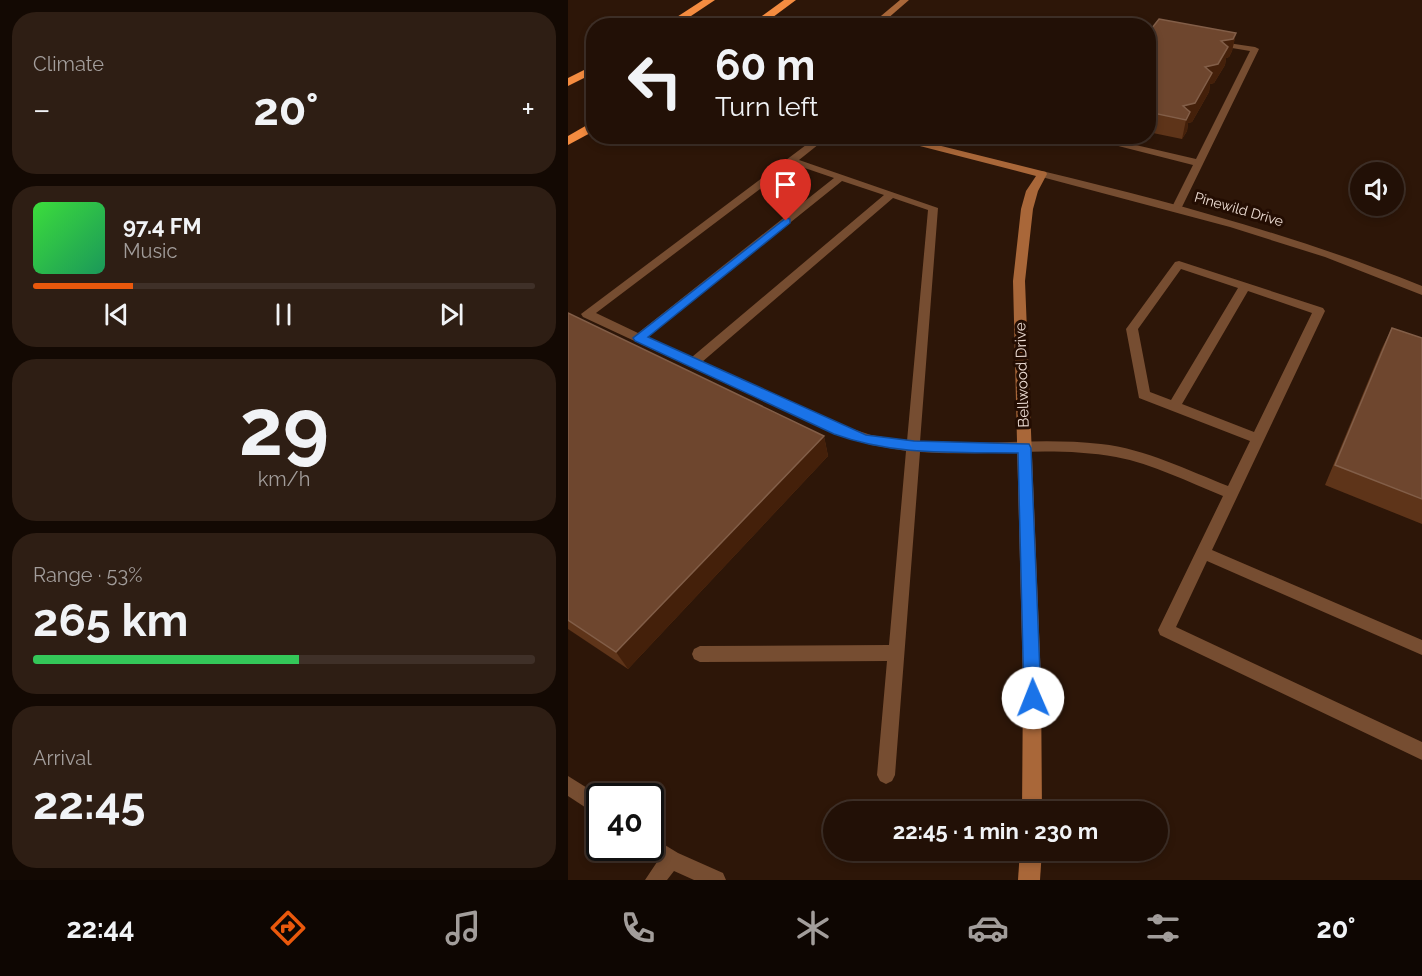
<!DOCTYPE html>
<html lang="en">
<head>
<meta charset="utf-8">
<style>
	:root { --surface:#221006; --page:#2e1e14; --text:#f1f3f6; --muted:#a29d9b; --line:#3f3028; --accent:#ea580c }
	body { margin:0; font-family:Raleway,sans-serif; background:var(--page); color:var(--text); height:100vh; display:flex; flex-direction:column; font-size:22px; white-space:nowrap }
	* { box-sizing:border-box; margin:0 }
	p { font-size:20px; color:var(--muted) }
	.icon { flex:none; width:33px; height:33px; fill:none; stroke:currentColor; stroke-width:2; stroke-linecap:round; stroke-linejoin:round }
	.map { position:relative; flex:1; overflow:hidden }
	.drawer { display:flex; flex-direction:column; gap:12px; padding:12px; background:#130903; width:568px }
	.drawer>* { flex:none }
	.banner { position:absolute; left:18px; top:18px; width:570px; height:126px; border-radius:24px; box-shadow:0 3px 9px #0003,0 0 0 2px var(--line); background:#221006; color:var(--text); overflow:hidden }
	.tools { position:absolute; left:782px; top:162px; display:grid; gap:12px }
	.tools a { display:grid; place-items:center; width:54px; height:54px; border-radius:50%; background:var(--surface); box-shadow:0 3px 9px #0003,0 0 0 2px var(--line); font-size:30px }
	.speed { position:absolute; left:18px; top:783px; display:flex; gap:12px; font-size:30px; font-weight:700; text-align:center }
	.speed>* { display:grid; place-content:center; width:78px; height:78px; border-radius:50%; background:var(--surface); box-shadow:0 3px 9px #0003,0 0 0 2px var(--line); line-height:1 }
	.speed .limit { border:3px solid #111; border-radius:9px; background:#fff; color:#111 }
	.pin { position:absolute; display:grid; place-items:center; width:51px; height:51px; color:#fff; margin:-62px -26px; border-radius:50% 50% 50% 0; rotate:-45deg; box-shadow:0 0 6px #0007 }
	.pin .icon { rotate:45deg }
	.me { position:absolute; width:66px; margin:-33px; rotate:359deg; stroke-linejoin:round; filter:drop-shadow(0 0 4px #0008) }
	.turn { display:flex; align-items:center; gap:21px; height:126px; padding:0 30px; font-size:27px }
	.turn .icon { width:78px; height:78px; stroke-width:2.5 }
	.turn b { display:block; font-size:42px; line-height:51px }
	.big { font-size:45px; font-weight:700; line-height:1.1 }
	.drawer .widget { flex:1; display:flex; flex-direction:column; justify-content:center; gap:9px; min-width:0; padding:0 21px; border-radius:24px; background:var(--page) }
	.drawer .dial { align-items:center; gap:0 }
	.dial b { font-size:78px; line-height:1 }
	.song { display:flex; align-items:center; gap:18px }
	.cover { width:72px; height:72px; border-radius:9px; background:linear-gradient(135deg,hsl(120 70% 55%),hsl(150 70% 35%)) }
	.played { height:6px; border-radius:3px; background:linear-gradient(90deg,var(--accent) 20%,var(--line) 20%) }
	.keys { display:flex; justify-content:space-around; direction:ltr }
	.heat { display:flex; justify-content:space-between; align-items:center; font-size:33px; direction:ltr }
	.charge { height:9px; border-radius:4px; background:linear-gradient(90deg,#34c759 53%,var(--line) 0) }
	.trip { position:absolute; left:255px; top:801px; width:345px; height:60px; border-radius:30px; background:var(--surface); box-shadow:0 3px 9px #0003,0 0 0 2px var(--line); font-weight:700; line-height:60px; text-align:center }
	.menu { display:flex; height:96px; justify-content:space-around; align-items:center; background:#0e0602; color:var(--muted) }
	.menu .icon { width:42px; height:42px }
	.menu .on { color:var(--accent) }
	.menu b { font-size:27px; color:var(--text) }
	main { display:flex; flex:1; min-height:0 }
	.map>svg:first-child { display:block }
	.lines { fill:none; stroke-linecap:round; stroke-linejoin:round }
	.lane { fill:#764d31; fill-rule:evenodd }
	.street { fill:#764d31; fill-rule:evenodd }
	.secondary { fill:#a96739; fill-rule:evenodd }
	.highway { fill:#f58c40; fill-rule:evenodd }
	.wall { fill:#5e3419 }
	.shaded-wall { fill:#44200a }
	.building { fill:#6e462e; stroke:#825e48; stroke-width:1.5 }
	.route { fill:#1a73e8; stroke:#114b97; stroke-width:1.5 }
	.labels { text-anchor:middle; stroke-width:6; stroke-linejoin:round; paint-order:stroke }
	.far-street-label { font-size:14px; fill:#efdfd6; stroke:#230d02 }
	.street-label { font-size:15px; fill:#efdfd6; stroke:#230d02 }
</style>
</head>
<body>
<main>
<section class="drawer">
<div class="widget"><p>Climate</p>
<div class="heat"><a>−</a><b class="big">20°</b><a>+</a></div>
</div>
<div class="widget">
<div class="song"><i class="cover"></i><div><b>97.4 FM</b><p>Music</p></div></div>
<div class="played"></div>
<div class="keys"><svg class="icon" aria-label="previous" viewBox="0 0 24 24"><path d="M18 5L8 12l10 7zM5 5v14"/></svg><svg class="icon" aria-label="pause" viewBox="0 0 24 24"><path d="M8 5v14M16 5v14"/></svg><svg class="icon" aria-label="next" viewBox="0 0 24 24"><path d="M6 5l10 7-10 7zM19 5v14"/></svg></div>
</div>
<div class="widget dial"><b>29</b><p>km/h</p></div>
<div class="widget"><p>Range · 53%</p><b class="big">265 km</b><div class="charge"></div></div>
<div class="widget"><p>Arrival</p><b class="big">22:45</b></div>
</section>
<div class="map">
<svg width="854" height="880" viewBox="0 0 854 880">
	<rect width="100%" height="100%" fill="#2d1608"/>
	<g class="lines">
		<g class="lane">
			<path d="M514,18h3l36,8 -34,-3 -2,3h-8z"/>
			<path d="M646,41l41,6 4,2 -77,158 -5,3 -5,-3 21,-42 -114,-29h18l99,23 54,-108 -36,-6z"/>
			<path d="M250,136h11l-30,24 139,48 -18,234c60,4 121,-5 181,2 45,5 86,26 127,42l22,-45 -111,-43 -13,-69 49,-67 4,-1 144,47 2,3 -113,239 210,90v15l-215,-94 -31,66 246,115v18l-262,-125 -2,-5 65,-134c-35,-14 -70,-32 -107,-39 -65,-12 -131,0 -196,-5l-25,323 -3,6 -6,3 -6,-3 -3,-6 10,-114 -187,1 -6,-3 -2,-5 2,-5 6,-3 189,-1 17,-194 -35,-6 -37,-11 -251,-117 -2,-3zM225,164l41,14 -196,155 -42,-20zM274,181l42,14 -192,162 -44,-20zM325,198l35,12 -21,231 -36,-6 -27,-9 -142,-64zM613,269l57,19 -67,112 -21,-8 -12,-63zM680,291l64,22 -58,119 -72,-28z"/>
			<path d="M0,776l32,20v21l-32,-21z"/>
			<path d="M82,836l28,17 45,20 3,7h-32l-20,-9 -7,9h-22l12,-18 -14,-10 -2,-4h9z"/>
		</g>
		<path class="street" d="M474,171c129,31 256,65 380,115v9l-97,-38 -95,-30 -192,-51v-4z"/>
		<g class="secondary">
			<path d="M332,0h9l-30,26h-10z"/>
			<path d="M313,136h20l145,36 1,2 -9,17 -5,18 -8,72 16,401 1,130h-20l1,-130 -10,-401 8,-72 5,-18 10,-15z"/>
			<path d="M452,850h22l-2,30h-22z"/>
		</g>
		<g class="highway">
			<path d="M135,0h12l-39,26h-13z"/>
			<path d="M216,0h12l-35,26h-13z"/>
			<path d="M26,65v8l-26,13v-8z"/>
			<path d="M26,121v10l-26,14v-9z"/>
		</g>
	</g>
	<g class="wall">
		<path d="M580,33h88l-4,18 -3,6 -3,1 -1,7 -11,18 -4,1 -1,8 -17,30 -4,1 -1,8 -5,8 -34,-7z"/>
		<path d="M0,313l256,123 4,20 -200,213 -60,-40z"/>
		<path d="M824,328l30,10v186l-97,-39 57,-137z"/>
	</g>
	<g class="shaded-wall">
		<path d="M668,33l-4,18 -3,6 -3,1 -1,7 -11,18 -4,1 -1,8 -17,30 -4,1 -1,8 -5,8 4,-19 -3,-14 22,-39 16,-26z"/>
		<path d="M256,436l4,20 -200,213 -12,-17z"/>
	</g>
	<g class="building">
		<path d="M591,19l77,14 -3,6 -12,2 7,6 -10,17 -13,3 7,6 -17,30 -12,3 7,6 -4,8 -38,-8v-79z"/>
		<path d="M0,313l256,123 -208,216 -48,-32z"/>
		<path d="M824,328l30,10v161l-87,-34z"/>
	</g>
	<path class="route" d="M218,218l4,1v4l-142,114 218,98 48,6 115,3 2,4 10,250 -2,5 -6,3 -7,-3 -2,-5 -6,-245c-63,-1 -124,3 -184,-19l-199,-93 -2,-3z"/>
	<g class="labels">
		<g class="far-street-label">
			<text transform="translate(671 209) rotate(16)" y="5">Pinewild Drive</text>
		</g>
		<g class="street-label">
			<text transform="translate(454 375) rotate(-92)" y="5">Bellwood Drive</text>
		</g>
	</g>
</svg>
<div class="tools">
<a><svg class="icon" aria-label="sound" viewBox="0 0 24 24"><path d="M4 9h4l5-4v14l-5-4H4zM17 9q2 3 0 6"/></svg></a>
</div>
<div class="speed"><div class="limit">40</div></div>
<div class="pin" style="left:218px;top:221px;background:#d93025"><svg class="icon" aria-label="arrive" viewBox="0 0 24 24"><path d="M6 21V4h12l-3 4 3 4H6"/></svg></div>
<svg class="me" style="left:465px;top:698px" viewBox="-20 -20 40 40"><circle r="19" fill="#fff"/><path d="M0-13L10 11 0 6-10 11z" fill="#1a73e8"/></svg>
<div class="trip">22:45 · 1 min · 230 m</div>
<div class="banner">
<div class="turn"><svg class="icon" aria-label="left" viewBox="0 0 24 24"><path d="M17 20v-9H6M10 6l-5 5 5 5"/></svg><div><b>60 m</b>Turn left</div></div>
</div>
</div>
</main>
<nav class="menu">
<b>22:44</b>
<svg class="icon on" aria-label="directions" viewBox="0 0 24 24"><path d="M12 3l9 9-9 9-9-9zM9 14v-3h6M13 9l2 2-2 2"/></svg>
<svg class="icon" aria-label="music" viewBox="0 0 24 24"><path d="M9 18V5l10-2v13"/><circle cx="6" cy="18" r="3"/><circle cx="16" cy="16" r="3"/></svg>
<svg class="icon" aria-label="phone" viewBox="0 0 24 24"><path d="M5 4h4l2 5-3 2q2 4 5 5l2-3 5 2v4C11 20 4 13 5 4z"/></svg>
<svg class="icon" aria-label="climate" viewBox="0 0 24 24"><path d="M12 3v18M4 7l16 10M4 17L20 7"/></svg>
<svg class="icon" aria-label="car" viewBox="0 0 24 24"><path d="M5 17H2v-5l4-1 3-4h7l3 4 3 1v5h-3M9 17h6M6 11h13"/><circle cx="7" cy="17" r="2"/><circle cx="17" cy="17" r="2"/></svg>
<svg class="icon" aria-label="filters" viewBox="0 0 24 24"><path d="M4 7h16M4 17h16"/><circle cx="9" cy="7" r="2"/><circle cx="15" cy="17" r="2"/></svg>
<b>20°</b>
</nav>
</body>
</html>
